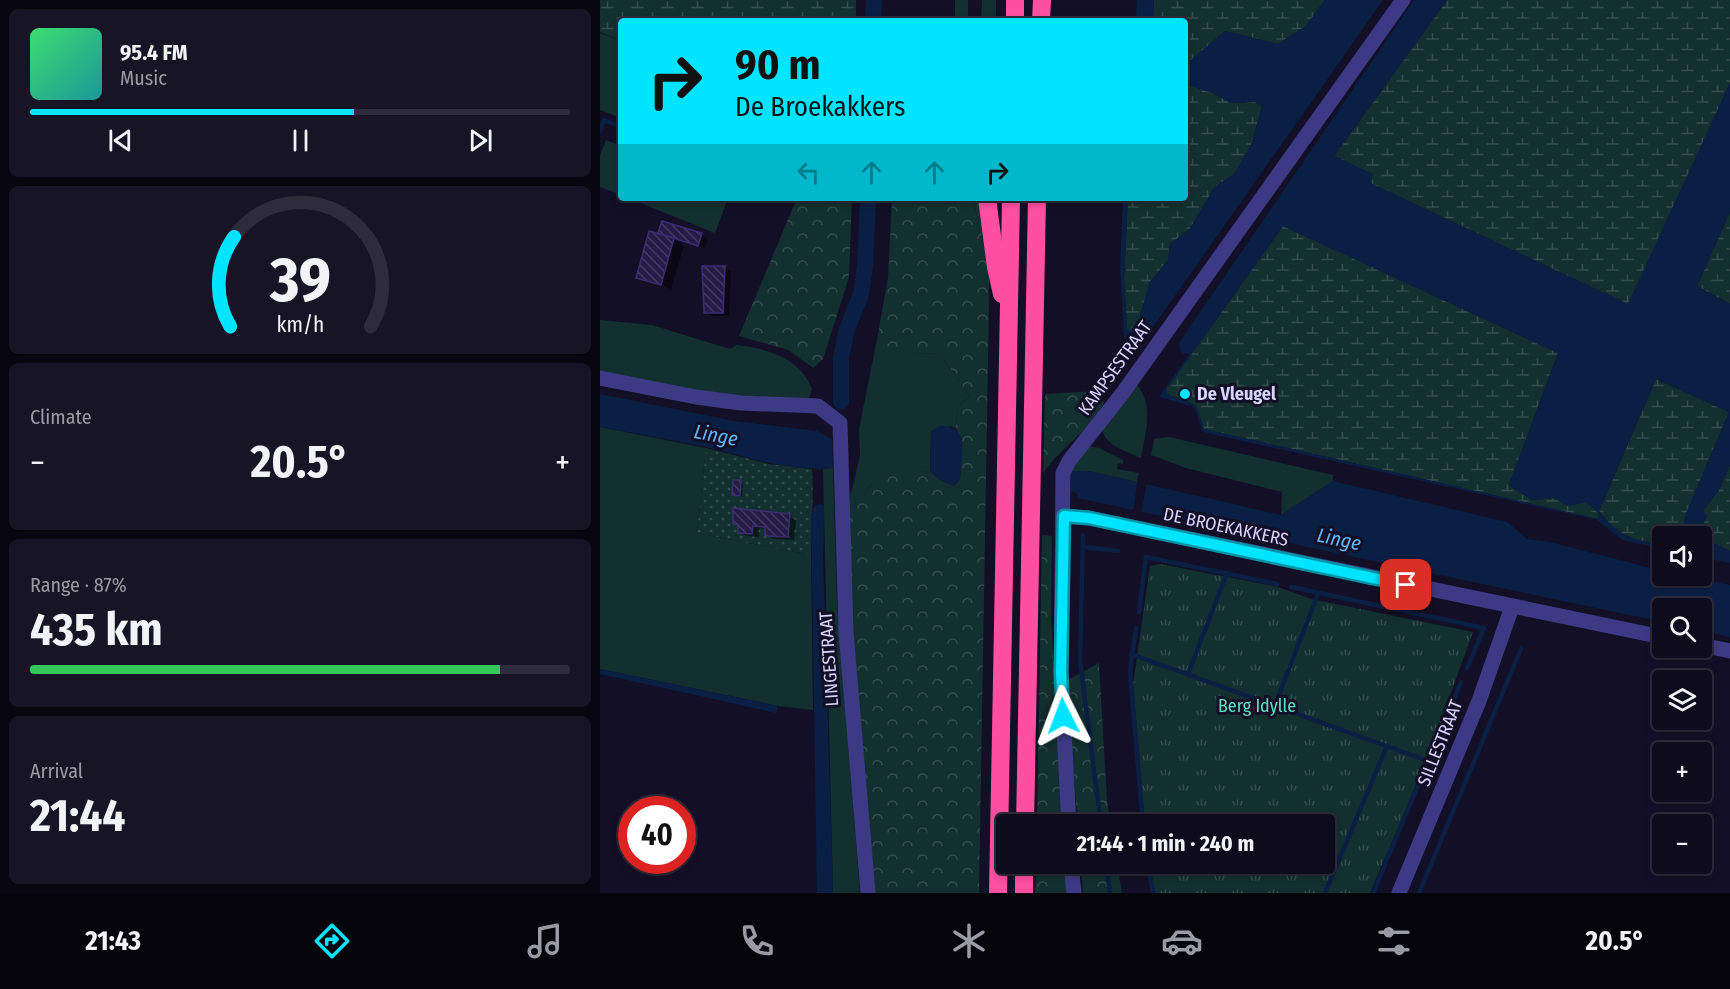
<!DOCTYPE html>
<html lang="en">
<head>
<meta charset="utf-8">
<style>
	:root { --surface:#0e0b1c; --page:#171425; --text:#f1f3f6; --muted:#9b9ba3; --line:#2e2b3b; --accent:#00e5ff }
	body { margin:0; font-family:"Fira Sans Condensed",sans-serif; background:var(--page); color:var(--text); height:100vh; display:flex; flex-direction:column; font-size:22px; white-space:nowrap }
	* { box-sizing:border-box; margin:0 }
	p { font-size:20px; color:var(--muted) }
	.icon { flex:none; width:33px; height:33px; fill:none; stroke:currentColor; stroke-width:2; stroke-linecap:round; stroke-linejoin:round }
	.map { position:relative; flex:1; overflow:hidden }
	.sheet { display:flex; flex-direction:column; gap:9px; padding:9px; background:#08060f; width:600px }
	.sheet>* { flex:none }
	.guide { position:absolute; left:18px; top:18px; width:570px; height:183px; border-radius:6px; box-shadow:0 3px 9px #0003,0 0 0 2px var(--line); background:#00e5ff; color:#111; overflow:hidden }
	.controls { position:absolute; left:1052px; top:526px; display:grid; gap:12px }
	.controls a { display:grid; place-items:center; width:60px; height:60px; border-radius:6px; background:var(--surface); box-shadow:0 3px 9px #0003,0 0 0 2px var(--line); font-size:30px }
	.speed { position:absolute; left:18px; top:796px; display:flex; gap:12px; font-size:30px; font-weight:700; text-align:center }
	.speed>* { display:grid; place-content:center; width:78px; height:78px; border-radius:50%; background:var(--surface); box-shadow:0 3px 9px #0003,0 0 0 2px var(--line); line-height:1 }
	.speed .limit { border:9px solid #d22; background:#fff; color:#111 }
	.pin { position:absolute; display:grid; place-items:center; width:51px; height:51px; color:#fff; margin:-26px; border-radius:12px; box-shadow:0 3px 9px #0006 }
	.me { position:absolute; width:66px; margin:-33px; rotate:357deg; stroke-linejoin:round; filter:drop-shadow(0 0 4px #0008) }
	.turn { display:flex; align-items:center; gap:21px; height:126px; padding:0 18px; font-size:27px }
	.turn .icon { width:78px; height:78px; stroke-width:2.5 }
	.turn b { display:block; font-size:42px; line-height:51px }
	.lanes { display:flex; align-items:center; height:57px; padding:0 18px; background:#0003; justify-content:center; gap:30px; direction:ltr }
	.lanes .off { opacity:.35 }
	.big { font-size:45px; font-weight:700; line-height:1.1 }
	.sheet .tile { flex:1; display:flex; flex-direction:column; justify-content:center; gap:9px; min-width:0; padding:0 21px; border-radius:9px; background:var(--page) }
	.sheet .dial { align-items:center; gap:0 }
	.dial svg { height:156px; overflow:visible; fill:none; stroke:var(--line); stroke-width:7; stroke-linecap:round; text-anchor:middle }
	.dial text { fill:var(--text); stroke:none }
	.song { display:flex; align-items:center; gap:18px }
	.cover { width:72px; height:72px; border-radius:9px; background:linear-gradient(135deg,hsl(140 70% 55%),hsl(180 70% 35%)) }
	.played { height:6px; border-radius:3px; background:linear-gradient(90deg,var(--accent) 60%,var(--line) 60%) }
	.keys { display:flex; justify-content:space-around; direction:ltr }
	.heat { display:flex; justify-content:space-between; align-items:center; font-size:33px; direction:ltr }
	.charge { height:9px; border-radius:4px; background:linear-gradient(90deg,#34c759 87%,var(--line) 0) }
	.trip { position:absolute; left:396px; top:814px; width:339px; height:60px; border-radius:6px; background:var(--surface); box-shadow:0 3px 9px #0003,0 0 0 2px var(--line); font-weight:700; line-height:60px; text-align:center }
	.tabs { display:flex; height:96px; justify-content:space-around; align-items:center; background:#06040b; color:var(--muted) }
	.tabs .icon { width:42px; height:42px }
	.tabs .current { color:var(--accent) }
	.tabs b { font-size:27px; color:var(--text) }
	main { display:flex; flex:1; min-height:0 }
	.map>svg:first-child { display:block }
	.grass { fill:#12302f }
	.forest { fill:url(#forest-crowns) }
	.wetland { fill:url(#wetland-marsh) }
	.park { fill:url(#park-tufts) }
	.garden { fill:url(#garden-dots) }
	.water { fill:#0a1f44; fill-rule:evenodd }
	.pier { fill:#130f26 }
	.shadow { fill:#0007 }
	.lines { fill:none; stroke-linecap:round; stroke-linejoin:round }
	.stream { stroke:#0a1f44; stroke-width:4.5 }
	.canal { stroke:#0a1f44; stroke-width:16 }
	.building { fill:url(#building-back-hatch); stroke:#3b2d73; stroke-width:1.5 }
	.minor { stroke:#3d3a85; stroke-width:15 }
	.highway { stroke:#ff4fa3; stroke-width:18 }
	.route-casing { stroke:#0095a6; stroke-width:15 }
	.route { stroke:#00e5ff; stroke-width:10 }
	.poi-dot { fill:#00e5ff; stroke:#130f26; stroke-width:2 }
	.labels { text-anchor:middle; stroke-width:6; stroke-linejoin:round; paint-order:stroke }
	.street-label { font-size:18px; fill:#d9d4ff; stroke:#130f26 }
	.poi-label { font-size:18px; font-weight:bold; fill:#d9d4ff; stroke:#130f26; text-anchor:start }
	.park-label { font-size:18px; fill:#5fe0c0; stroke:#130f26 }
	.water-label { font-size:20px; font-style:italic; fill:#62b6ff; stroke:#130f26 }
</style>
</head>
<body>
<main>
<section class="sheet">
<div class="tile">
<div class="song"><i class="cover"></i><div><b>95.4 FM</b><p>Music</p></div></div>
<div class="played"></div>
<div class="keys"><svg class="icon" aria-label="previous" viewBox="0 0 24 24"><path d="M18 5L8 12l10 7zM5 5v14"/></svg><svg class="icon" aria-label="pause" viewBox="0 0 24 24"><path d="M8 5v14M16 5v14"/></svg><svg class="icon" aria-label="next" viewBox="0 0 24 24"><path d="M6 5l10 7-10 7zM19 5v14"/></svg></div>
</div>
<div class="tile dial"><svg viewBox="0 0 100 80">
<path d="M14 69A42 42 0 1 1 86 69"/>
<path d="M14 69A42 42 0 0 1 16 23" stroke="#00e5ff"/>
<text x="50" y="56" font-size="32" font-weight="700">39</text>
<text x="50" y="72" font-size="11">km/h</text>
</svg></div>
<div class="tile"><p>Climate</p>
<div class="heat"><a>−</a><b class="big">20.5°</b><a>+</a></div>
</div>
<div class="tile"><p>Range · 87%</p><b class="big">435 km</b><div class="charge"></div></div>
<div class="tile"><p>Arrival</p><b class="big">21:44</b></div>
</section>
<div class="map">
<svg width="1130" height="893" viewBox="0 0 1130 893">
	<defs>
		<pattern id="forest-crowns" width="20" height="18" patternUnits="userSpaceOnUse" patternTransform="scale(1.5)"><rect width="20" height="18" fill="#12302f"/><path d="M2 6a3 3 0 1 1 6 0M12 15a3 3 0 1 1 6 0" fill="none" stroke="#344d4e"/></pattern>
		<pattern id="wetland-marsh" width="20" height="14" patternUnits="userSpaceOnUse" patternTransform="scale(1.5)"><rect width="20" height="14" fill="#12302f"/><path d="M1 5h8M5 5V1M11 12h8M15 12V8" fill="none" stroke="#344d4e"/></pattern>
		<pattern id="park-tufts" width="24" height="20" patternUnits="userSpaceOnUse" patternTransform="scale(1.5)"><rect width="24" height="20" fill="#12302f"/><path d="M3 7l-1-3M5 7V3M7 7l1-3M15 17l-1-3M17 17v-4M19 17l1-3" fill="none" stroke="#344d4e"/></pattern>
		<pattern id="garden-dots" width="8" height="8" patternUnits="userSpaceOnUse" patternTransform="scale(1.5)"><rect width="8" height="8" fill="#12302f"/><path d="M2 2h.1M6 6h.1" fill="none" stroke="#344d4e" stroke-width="1.8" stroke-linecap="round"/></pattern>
		<pattern id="building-back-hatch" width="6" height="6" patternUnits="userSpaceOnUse" patternTransform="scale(1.5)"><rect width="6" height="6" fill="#241b47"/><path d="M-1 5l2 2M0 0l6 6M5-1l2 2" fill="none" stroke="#433b63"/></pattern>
	</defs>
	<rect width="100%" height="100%" fill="#130f26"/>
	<g class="grass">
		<rect x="355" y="0" width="13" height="21"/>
		<path d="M382,0h14v21h-15z"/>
		<path d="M0,33l21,7v78l-21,-8z"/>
		<path d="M6,140l15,6v49l-21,-8v-32z"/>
		<path d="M28,198h100l-13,35z"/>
		<path d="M373,198h12l5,42 -1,62 -3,-47z"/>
		<path d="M0,320l52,5 78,24 7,-4c30,4 63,12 75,44l-2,7 -6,6 -70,-4 -134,-27z"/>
		<path d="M277,339c17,16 40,15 62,14l31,43 -13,11 -1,22 -5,-3 -20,5 -1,40c-19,1 -41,-3 -56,11 -13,12 -7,17 -27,27l13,-53 -1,-27z"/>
		<path d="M536,384c19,20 9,51 5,74 -14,-7 -37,-12 -39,-30z"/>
		<path d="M0,427l106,21 -9,85 114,22 2,155 -35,-4 -178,-37z"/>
		<path d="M569,437l164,38v6l-52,34 1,-23 -96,-24 -35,-13 3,-16z"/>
		<path d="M489,446l10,2 24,12v4l-5,-1 -1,6 22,4 -2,9 -48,-11h-18l1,-6z"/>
		<path d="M233,468l4,134 23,291h-27l-10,-424z"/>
	</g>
	<g class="forest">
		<path d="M197,198h55l-3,79 -26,82 -10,9 -25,-18 -49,-14z"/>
		<path d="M292,198h81l13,57 3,47 -10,591h-105l-24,-278 -3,-106c17,-9 15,-15 27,-27 13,-15 38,-10 56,-11l10,9h20l2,-41 -6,-10 1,-22 13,-11 -31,-43c-23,1 -44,3 -62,-14l11,-61z"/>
		<path d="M497,391l7,12c-14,28 -43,44 -61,70l2,-79z"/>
		<path d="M442,535l10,1 -1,84 12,205h-26z"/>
		<path d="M499,663l8,138 4,24h-33l-12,-144z"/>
		<path d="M436,864h29l2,29h-32z"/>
		<path d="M481,864h36l5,29h-39z"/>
	</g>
	<g class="wetland">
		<path d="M0,0h256v21h-235v19l-21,-8z"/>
		<path d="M554,0h171l-19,26 -28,18 -53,-13 -34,30 -6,-3v-37h-32z"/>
		<path d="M847,0h283v83l-101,222 -259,-122 3,-8 -39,-19z"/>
		<path d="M585,84l28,9 18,10 24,-1 7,5 -11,38 -16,28 -21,15 -25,42 -19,14 -2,16 -18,22 -15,52 -8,-5 -3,-50 4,-81h57z"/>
		<path d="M1130,212v92l-33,-18z"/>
		<path d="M683,226l275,127 -49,132 23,15 23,-2 13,8 18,-4 14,12 -2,5 -394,-90 -8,-23 -16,-8 -10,-2 -5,-5z"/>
		<path d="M1056,379l73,33 -43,102 -5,23h-19v8c-32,-6 -43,-8 -63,-34z"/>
		<path d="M1130,465v86l-14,-7h-15v-7h-5l11,-21 -4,-5 16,-21z"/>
	</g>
	<path class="park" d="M560,564l118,23 33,12 162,33 -48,132 -55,129h-215l-5,-29h174v-39h-179l-12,-140 17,-119z"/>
	<path class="garden" d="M106,448l63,16 43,5c2,30 -1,56 -1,86l-114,-22z"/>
	<g class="water">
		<path d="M537,0h17l-1,21h-17z"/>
		<path d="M725,0h58l-237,337 -7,6 -15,-6 -4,-70 3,-69h5l-4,81 3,50 8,4 15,-51 18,-22 2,-16 19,-14 25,-42 21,-15 16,-28 11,-38 -7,-5 -24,1 -18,-10 -28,-9v-26l6,2 34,-29 53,13 28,-18z"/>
		<path d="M814,0h33l-113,156 39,18 -3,9 258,121 102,-221v129l-33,74 33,18v161l-11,25 -16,21 4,5 -11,21h-15l5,-23 43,-102 -73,-33 -57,132c21,27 31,27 63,34v4l-40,-9 -25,-20 -394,-88 -9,-25 -35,-10 30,-43 -8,-1 -2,-10zM683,226l275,127 -49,132 23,15 23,-2 13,8 18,-4 13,12 -1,5 -394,-90 -8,-23 -16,-8 -10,-2 -4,-6z"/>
		<path d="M0,394l134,27 83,10 15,8 1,29c-43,4 -82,-10 -123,-20 -37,-8 -73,-14 -110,-21z"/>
		<path d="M340,426c32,0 21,31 20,54l-6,6 -14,-6 -10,-9 1,-40z"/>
		<path d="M471,471h18l192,44 52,-34 174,41 20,17 23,3 112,29v5h25l43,9v52l-29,-6v-22h-39v13l-585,-124v-5l-6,-2z"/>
		<path d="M220,504l4,2v4l-1,49 10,334h-16l-6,-379 4,-8z"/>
		<path d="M1101,544h15l14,7v12l-29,-6z"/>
		<path d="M0,669l178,37 -2,7 -176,-39z"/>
	</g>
	<path class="pier" d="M538,479l9,2 -6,33 -8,-2z"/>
	<g class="shadow">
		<path d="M60,232l41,3 7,4 -3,9 -30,-9 9,7 -13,43 -34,-12 30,-41z"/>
		<path d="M124,268l7,3 -2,45h-17l-7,-4z"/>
		<path d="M140,482l3,2 -1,13 -9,-2z"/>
		<path d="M189,516l7,4 -2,20 -21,-1 -7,-4 1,-6 -8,-1v9l-13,-1 -7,-4 1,-5 -6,-3z"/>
	</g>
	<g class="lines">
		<g class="stream">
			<path d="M0,131l4,-11 17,7"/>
			<path d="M483,535l-3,125 21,165"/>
			<path d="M483,547l35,4"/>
			<path d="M691,587l193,41 -17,40"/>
			<path d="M539,612l7,-55 131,27"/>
			<path d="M536,628l-6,44 13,153"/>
			<path d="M531,654l297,107"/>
			<path d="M588,674l39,-101"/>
			<path d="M675,705l43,-111"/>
			<path d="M506,864l4,29"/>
			<path d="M548,864l5,29"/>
			<path d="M725,893l62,-147"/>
			<path d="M773,893l88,-211"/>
			<path d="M819,893l102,-244"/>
		</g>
		<g class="canal">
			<path d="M273,21l1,-21"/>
			<path d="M241,402v-44l5,-26 15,-38 4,-28 3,-68"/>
		</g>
	</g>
	<g class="building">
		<path d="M62,221l40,12 -4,13 -40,-13z"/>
		<path d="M49,231l25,7 -13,47 -25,-7z"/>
		<path d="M102,266h23l-2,47h-19z"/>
		<path d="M133,480h8l-1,16 -8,-1z"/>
		<path d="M133,508l57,6 -2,23 -23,-1v-9l-12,-1 -1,8 -14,-1v-8l-5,-1z"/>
	</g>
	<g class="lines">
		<g class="minor">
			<path d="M0,378l96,19 45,6 77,3 22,17 6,209 22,261"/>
			<path d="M464,516l25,2 573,119"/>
			<path d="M1101,645l29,6"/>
			<path d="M469,825l-8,-153 2,-199 6,-12 53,-67 281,-394"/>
			<path d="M471,864l3,29"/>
			<path d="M799,893l80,-192 33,-94"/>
		</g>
		<g class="highway">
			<path d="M415,21v-21"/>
			<path d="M441,21l1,-21"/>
			<path d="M387,198l9,69 6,27"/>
			<path d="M425,825l12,-627"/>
			<path d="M398,893l13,-695"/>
			<path d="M424,893v-29"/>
		</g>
	</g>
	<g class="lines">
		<defs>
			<path id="route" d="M463,716l-2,-44 3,-156 25,2 317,67"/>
		</defs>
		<use href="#route" class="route-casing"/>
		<use href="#route" class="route"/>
	</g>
	<circle class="poi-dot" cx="585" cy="394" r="6"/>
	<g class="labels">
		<g class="street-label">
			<text transform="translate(515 368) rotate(-54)" y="6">KAMPSESTRAAT</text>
			<text transform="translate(626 527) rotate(12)" y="6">DE BROEKAKKERS</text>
			<text transform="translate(229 659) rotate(-94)" y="6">LINGESTRAAT</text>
			<text transform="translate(840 743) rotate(-68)" y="6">SILLESTRAAT</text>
		</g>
		<g class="poi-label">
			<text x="597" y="400">De Vleugel</text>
		</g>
		<g class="park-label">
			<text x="657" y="712">Berg Idylle</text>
		</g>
		<g class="water-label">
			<text transform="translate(116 435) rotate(11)" y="7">Linge</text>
			<text transform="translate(739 539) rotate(12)" y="7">Linge</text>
		</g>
	</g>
</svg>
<div class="controls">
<a><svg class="icon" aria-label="sound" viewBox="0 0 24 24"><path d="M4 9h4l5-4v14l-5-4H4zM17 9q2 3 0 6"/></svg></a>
<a><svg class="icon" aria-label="search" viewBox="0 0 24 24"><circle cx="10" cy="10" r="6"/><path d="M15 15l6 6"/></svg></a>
<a><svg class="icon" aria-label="layers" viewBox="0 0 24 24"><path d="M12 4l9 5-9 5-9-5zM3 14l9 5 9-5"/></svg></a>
<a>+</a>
<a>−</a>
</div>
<div class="speed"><div class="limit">40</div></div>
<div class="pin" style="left:806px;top:585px;background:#d93025"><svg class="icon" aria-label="arrive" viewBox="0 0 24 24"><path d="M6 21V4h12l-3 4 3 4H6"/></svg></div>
<svg class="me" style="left:463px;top:716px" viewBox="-20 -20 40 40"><path d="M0-17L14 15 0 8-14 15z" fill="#00e5ff" stroke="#fff" stroke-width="4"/></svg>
<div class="trip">21:44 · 1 min · 240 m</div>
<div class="guide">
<div class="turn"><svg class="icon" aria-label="right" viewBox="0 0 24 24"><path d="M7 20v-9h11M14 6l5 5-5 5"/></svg><div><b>90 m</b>De Broekakkers</div></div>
<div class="lanes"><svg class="icon off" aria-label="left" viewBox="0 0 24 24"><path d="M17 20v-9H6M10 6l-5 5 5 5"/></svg><svg class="icon off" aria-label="ahead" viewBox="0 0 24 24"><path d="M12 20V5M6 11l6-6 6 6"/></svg><svg class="icon off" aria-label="ahead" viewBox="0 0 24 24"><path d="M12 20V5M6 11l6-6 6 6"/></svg><svg class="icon" aria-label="right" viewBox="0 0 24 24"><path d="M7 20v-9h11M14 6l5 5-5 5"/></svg></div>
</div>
</div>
</main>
<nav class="tabs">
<b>21:43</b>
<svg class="icon current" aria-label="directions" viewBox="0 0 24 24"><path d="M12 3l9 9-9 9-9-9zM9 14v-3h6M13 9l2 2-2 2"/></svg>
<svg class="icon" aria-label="music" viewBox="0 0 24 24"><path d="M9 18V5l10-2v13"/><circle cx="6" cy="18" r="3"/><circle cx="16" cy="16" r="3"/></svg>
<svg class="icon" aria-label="phone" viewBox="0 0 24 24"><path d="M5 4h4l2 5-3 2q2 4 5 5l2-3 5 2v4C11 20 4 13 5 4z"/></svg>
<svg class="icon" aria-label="climate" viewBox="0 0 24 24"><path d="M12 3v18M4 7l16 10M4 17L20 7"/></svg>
<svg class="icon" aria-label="car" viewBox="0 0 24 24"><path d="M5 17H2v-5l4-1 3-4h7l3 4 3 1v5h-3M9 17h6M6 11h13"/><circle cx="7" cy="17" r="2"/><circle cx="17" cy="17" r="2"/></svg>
<svg class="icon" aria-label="filters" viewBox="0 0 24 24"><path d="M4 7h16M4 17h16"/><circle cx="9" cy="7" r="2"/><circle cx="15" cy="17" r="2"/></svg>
<b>20.5°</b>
</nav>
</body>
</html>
